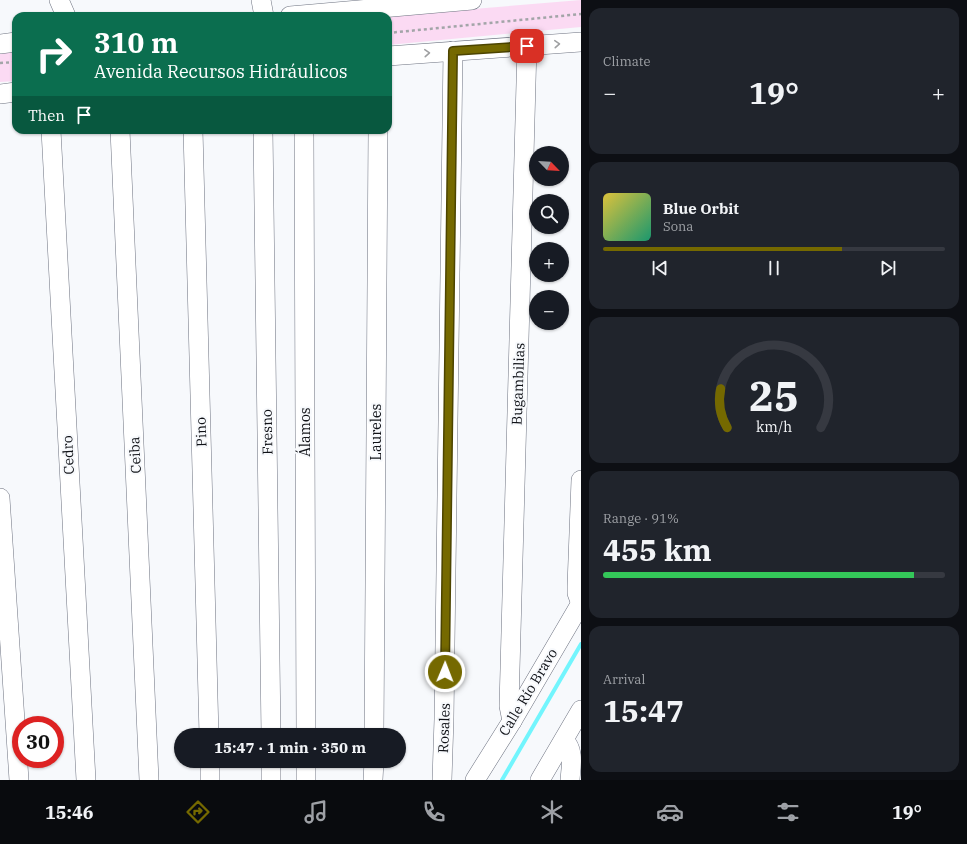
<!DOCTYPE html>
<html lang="en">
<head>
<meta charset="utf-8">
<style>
	:root { --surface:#171b24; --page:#20242c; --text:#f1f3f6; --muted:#9ea1a6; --line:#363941; --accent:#756900 }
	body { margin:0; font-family:"IBM Plex Serif",serif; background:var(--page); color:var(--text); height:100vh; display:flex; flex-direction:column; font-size:15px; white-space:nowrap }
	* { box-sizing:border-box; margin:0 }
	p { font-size:13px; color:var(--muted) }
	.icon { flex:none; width:22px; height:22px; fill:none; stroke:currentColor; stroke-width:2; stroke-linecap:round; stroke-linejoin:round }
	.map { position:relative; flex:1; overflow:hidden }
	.panel { display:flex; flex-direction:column; gap:8px; padding:8px; background:#0d0f14; width:386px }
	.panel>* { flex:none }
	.hud { position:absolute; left:12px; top:12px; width:380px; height:122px; border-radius:12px; box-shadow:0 1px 3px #0004; background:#0b6e4f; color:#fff; overflow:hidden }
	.needle { width:26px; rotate:115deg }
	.fabs { position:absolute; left:529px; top:146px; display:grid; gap:8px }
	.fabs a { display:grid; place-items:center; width:40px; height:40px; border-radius:50%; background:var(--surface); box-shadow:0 1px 3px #0004; font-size:20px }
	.speed { position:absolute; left:12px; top:716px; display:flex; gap:8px; font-size:20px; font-weight:700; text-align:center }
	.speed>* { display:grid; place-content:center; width:52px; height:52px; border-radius:50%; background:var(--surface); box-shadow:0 1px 3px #0004; line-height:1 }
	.speed .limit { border:6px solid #d22; background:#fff; color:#111 }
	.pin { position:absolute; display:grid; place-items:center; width:34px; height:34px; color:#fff; margin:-17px; border-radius:8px; box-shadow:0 2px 6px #0006 }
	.me { position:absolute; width:44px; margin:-22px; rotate:1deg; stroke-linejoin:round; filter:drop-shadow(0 0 3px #0008) }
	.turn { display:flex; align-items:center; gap:14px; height:84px; padding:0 16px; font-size:18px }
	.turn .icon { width:52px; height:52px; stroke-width:2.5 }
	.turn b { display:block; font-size:28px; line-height:34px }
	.then { display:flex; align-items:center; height:38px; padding:0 16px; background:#0003; gap:8px; font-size:15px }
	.big { font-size:30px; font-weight:700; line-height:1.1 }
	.panel .card { flex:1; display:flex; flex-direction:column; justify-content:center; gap:6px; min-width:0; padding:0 14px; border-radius:12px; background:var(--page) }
	.panel .dial { align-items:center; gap:0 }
	.dial svg { height:104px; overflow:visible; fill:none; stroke:var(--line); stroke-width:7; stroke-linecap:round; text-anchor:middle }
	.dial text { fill:var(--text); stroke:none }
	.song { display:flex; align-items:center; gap:12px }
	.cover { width:48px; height:48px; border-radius:6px; background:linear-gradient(135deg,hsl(50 70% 55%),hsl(160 70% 35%)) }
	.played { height:4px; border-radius:2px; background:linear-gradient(90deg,var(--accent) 70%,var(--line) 70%) }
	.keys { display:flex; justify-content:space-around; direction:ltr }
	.heat { display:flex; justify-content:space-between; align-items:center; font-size:22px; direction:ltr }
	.charge { height:6px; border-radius:3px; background:linear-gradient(90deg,#34c759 91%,var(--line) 0) }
	.trip { position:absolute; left:174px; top:728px; width:232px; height:40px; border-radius:20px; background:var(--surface); box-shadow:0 1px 3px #0004; font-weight:700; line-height:40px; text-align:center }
	.dock { display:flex; height:64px; justify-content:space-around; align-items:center; background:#090b0e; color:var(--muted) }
	.dock .icon { width:28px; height:28px }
	.dock .current { color:var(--accent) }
	.dock b { font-size:18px; color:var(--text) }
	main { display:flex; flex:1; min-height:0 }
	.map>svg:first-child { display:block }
	.green { fill:#fbdaf3 }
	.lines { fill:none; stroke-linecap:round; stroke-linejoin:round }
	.stream { stroke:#72f5fd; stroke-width:4 }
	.minor-casing { stroke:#6e7381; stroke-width:20 }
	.path { stroke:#a3a5a8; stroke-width:2.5; stroke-dasharray:3 3; stroke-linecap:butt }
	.minor { stroke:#fff; stroke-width:19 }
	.oneway { stroke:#9fa0a2 }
	.route-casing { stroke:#4c4400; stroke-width:10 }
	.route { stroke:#756900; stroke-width:7 }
	.labels { text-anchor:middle; stroke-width:4; stroke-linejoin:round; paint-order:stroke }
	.street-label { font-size:14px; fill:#101217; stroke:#f7f9fc }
</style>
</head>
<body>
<main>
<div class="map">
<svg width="581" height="780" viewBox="0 0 581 780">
	<rect width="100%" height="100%" fill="#f7f9fc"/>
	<g class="green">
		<path d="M581,0v27l-193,18v-29z"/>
		<path d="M16,48v33l-16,1v-33z"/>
	</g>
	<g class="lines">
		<path class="stream" d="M502,780l79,-136"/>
		<defs>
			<g id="minor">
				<path d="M59,0l7,16"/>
				<path d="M261,0l3,16"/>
				<path d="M290,16l182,-16"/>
				<path d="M0,44l16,-2"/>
				<path d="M388,56l193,-14"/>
				<path d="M0,94l16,-2"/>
				<path d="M51,130l35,650"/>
				<path d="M120,130l29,650"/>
				<path d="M193,130l16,605"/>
				<path d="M263,130l8,605"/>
				<path d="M304,130l2,605"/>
				<path d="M0,498l19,282"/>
				<path d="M581,604l-4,-11v-7l4,-106"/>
				<path d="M512,721l-3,-15 18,-660"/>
				<path d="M374,735l4,-605"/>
				<path d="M564,740c11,11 7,26 6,40"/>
				<path d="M210,761v19"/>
				<path d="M271,761v19"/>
				<path d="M306,761v19"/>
				<path d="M373,780l1,-19"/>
				<path d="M442,780l2,-61 9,-668"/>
				<path d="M475,780l37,-59 69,-118"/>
				<path d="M540,780l41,-70"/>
			</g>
		</defs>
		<use href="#minor" class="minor-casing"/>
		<g class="path">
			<path d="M388,33l193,-19"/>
			<path d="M0,63l16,-1"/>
		</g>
		<use href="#minor" class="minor"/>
	</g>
	<defs><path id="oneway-chevron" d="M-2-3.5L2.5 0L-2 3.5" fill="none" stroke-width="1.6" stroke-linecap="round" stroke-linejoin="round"/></defs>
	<g class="oneway">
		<use href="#oneway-chevron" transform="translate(557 44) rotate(-4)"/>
		<use href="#oneway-chevron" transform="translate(427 53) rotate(-4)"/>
	</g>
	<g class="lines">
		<defs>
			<path id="route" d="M445,672l8,-621 74,-5"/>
		</defs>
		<use href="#route" class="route-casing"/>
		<use href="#route" class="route"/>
	</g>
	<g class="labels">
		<g class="street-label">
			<text transform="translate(518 384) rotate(-88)" y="5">Bugambilias</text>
			<text transform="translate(201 432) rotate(-92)" y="5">Pino</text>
			<text transform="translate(267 432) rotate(-91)" y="5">Fresno</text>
			<text transform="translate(305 432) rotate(-90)" y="5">Álamos</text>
			<text transform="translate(376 432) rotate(-90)" y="5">Laureles</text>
			<text transform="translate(68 455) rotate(-93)" y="5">Cedro</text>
			<text transform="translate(135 455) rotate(-93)" y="5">Ceiba</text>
			<text transform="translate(528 692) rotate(-59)" y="5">Calle Río Bravo</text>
			<text transform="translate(444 728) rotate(-88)" y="5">Rosales</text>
		</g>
	</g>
</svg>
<div class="fabs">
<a><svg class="needle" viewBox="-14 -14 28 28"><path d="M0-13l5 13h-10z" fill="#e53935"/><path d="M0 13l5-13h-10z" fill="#9ea1a6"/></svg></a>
<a><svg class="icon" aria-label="search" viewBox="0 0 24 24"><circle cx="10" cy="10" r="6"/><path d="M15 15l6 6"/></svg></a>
<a>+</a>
<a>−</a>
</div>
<div class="speed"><div class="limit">30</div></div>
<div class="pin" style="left:527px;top:46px;background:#d93025"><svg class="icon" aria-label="arrive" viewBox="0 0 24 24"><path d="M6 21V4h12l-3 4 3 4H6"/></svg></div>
<svg class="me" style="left:445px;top:672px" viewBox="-20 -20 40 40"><circle r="17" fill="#756900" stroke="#fff" stroke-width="3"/><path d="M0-11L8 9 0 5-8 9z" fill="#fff"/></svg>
<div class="trip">15:47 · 1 min · 350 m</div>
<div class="hud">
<div class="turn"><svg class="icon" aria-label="right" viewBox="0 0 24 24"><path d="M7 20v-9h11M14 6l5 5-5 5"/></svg><div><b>310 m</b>Avenida Recursos Hidráulicos</div></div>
<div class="then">Then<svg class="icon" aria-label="arrive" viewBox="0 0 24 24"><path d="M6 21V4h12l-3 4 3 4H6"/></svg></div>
</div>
</div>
<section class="panel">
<div class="card"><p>Climate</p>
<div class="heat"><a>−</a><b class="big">19°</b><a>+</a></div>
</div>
<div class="card">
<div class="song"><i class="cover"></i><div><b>Blue Orbit</b><p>Sona</p></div></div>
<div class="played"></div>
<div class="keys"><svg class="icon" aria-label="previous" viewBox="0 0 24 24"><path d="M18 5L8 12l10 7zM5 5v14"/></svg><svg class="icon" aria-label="pause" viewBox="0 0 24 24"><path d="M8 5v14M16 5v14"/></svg><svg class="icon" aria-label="next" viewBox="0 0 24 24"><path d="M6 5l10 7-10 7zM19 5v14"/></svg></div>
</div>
<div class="card dial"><svg viewBox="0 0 100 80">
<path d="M14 69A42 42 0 1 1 86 69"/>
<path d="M14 69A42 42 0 0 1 9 39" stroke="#756900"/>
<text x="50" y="56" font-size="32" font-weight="700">25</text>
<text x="50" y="72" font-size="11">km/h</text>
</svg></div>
<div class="card"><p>Range · 91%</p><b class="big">455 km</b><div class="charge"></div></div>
<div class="card"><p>Arrival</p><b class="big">15:47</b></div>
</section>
</main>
<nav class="dock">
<b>15:46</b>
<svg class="icon current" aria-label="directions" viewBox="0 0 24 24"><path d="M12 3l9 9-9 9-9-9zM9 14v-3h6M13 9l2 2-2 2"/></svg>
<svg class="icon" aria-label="music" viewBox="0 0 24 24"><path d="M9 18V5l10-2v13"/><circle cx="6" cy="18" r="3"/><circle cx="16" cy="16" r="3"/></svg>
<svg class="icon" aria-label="phone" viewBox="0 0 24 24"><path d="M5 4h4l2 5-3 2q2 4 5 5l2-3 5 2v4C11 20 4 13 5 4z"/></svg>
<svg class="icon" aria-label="climate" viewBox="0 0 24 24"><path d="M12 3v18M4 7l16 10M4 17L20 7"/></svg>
<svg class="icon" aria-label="car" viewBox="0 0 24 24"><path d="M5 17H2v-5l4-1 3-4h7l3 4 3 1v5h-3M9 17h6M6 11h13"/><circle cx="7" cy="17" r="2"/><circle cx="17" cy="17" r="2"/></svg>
<svg class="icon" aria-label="filters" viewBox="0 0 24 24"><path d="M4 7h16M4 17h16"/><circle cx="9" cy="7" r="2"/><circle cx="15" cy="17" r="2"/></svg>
<b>19°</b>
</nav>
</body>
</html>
